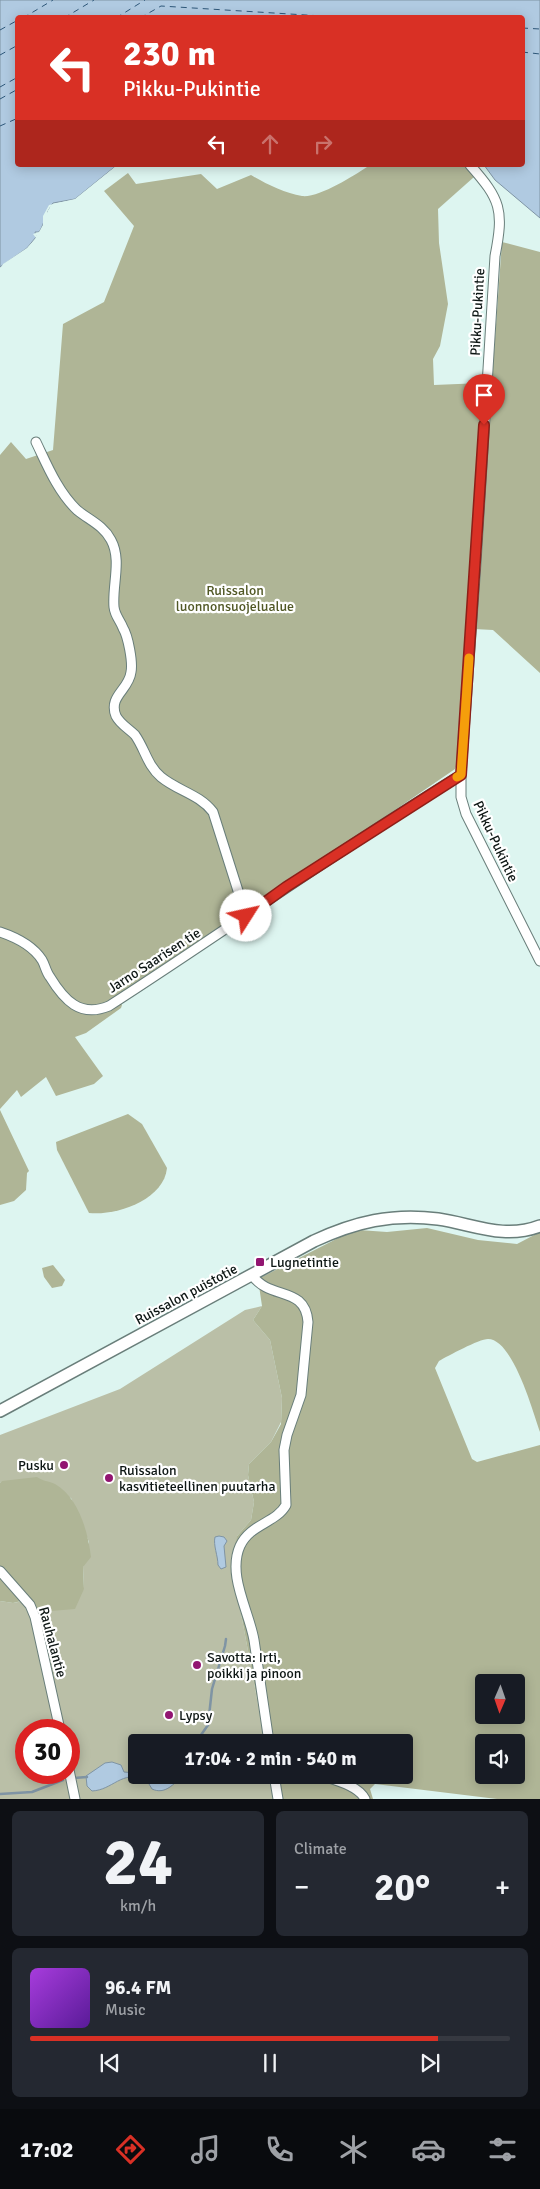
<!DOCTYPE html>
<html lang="en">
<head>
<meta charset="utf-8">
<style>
	:root { --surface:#171b24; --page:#242831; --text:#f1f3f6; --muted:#9ea1a6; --line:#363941; --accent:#d93025 }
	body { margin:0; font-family:Signika,sans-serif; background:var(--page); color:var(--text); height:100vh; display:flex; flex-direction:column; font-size:19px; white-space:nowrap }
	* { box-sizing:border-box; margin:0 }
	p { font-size:16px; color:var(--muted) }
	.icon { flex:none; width:28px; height:28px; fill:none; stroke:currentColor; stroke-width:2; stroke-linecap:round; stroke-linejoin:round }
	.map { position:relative; height:1799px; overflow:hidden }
	.details { display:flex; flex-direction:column; gap:12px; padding:12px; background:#0d0f14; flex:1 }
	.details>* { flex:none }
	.guide { position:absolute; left:15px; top:15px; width:510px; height:152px; border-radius:5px; box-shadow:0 2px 12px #0003; background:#d93025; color:#fff; overflow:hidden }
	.needle { width:32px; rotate:182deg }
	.tools { position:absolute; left:475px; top:1674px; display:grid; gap:10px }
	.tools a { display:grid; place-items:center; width:50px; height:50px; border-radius:5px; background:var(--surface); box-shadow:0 2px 12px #0003; font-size:25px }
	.speed { position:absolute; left:15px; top:1719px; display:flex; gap:10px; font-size:25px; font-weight:700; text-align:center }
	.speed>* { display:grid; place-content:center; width:65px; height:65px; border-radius:50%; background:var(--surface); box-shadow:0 2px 12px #0003; line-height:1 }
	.speed .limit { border:8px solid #d22; background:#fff; color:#111 }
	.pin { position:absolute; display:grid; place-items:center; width:42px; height:42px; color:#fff; margin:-51px -21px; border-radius:50% 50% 50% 0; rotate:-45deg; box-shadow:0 0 5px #0007 }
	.pin .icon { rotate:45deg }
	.me { position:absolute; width:55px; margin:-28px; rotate:55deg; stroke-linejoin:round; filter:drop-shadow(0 0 4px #0008) }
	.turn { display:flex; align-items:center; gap:18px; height:105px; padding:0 25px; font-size:22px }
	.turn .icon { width:65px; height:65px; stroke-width:2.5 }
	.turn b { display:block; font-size:35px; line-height:42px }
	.lanes { display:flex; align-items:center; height:48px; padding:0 25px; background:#0003; justify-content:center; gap:25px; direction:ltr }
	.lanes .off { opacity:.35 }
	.big { font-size:38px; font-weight:800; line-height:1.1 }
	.details .card { flex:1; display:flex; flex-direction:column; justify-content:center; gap:8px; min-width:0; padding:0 18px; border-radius:8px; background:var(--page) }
	.details .dial { align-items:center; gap:0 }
	.dial b { font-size:65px; line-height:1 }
	.song { display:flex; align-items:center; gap:15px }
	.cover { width:60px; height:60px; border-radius:8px; background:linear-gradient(135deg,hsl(280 70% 55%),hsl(270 70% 35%)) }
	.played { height:5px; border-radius:2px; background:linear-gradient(90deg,var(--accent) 85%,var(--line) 85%) }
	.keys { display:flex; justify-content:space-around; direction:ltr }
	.heat { display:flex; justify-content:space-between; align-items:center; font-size:28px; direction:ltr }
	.details .tiles { flex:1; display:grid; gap:12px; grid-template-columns:1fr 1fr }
	.card:last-child { grid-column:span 2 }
	.trip { position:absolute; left:128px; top:1734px; width:285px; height:50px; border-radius:5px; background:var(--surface); box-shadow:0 2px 12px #0003; font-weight:800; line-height:50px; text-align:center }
	.tabs { display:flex; height:80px; justify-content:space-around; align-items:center; background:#090b0e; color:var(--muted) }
	.tabs .icon { width:35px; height:35px }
	.tabs .current { color:var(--accent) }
	.tabs b { font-size:22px; color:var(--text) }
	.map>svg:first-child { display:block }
	.green { fill:#babfa7; fill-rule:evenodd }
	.forest { fill:#afb596; fill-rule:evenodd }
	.water { fill:#b0cae1; stroke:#7f94a4 }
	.pier { fill:#ddf5f0 }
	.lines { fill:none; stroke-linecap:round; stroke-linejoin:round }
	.stream { stroke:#7f94a4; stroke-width:2.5 }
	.ferry { stroke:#2e5779; stroke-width:1; stroke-dasharray:6 5; stroke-linecap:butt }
	.minor-casing { stroke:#697e7a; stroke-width:11 }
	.tertiary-casing { stroke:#697e7a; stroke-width:14 }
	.minor { stroke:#fff; stroke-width:9 }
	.tertiary { stroke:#fff; stroke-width:11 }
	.route-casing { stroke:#8d1f18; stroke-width:12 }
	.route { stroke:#d93025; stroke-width:9 }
	.slow { stroke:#f59e0b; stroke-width:9 }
	.poi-dot { fill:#921571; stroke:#fff; stroke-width:2 }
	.labels { text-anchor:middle; stroke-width:4.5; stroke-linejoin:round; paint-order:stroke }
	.street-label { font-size:14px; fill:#0d1614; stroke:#fff }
	.park-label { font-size:14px; fill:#515825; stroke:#fff }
	.poi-label { font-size:14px; fill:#0d1614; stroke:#fff; text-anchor:start }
</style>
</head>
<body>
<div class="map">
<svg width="540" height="1799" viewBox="0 0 540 1799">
	<rect width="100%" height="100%" fill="#ddf5f0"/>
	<path class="green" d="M262,1306l-9,14 17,20 12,58 -1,24 -10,20 -22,22 -1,11 6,27 -3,18 -14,16 -3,40 31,166h-129v33h133l4,24h-273v-198l13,2 71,-14 -1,-22 6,-25 -18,-44 -68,-17 -3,2v-48l120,-46 125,-79zM26,1730h43v42h-43z"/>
	<g class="forest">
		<path d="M367,165h99l8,12 -36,32 1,34 9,61 -8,42 -7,13 1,26 48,-2 -22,375 -5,11 -336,230 3,6 -1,3 -35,25 -11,4 28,39 -9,8 -38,12 -10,-19 -25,20 -4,-7 -17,19v-654l11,-13 15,17 27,-9 10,-126 41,-22 30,-76 -30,-35 24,-18 8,11 65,-10 16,15 34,-14c15,9 34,18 51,21 17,2 51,-20 65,-29z"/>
		<path d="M502,242l38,10v421l-47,-43 -19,-1z"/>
		<path d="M0,1110l29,61 -2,2 -1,17 -12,11 -14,4z"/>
		<path d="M128,1114l14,10 25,44c-3,32 -51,48 -78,45l-32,-63 -1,-8z"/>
		<path d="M427,1228l51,12 39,4 23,-12v200c-7,-20 -27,-93 -52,-93 -9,0 -40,17 -49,22l-4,7 37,91 5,3 63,-17v354h-43l-122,-15 -5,5 3,10h-100l-4,-24h135v-33h-139l-31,-166 1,-31 2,-9 14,-16 3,-18 -6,-27 1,-11 22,-22 10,-18 1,-26 -12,-58 -17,-20 9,-14 -4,-27 90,-46 11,-3 28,2zM484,1682h32v33h-32zM484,1742h32v33h-32z"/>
		<path d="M53,1265l12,15 -3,6 -10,2 -8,-11 -2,-9z"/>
		<path d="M37,1477c5,4 12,4 18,7 24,14 33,48 36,73l-8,10 1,22 -9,20 -36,3 -9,-13 -17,4 -13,-2v-118l2,-2z"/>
	</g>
	<g class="water">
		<path d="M0,0h540v218l-45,-38 -11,-15h38v-147h-504v147h99l-42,34 -22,4c-11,12 -6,17 -14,29h-4l1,5 -9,11 -27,19z"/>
		<path d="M219,1536l5,1 3,4 -3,5 2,21 -5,2 -3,-4c0,-9 -5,-20 -3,-28z"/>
		<path d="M112,1762l9,3 3,7 12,1v2h47c-9,9 -18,20 -31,14l-6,-10c-25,-9 -33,11 -54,12l-5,-5 -1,-10 19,-13z"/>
	</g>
	<path class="pier" d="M120,165l-8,9 -36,28 -26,5 -3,5v10l-8,13h-3l2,2 -9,12 -29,20 3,-5 24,-16 9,-10 -3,-4 6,-2 4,-7v-9l6,-11 26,-6 41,-33z"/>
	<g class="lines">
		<g class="stream">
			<path d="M196,1742l12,-17 4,-36 13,-43 1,-7"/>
			<path d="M74,1778l13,-1"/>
			<path d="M0,1794l32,-2 31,-12"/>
		</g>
		<g class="ferry">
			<path d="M23,18l30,-18"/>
			<path d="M64,18l30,-18"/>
			<path d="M116,18l29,-18"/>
			<path d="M140,18l21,-12 193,12"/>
			<path d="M522,28l18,1"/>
			<path d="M0,30l18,-10"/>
			<path d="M522,52l18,2"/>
			<path d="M0,55l18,-10"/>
			<path d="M0,87l18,-10"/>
			<path d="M0,99l18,-10"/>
			<path d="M0,126l18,-8"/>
		</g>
		<defs>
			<g id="minor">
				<path d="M470,165c31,35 34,45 25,91l-19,307 -15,212v22l5,17 74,147"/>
				<path d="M36,442c11,23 22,50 41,68 12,10 26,15 34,30 11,20 1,45 3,67 1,9 6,13 9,21 5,8 10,34 8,44 -2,18 -23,24 -15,44 4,8 13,13 19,19 10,14 12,30 26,42 17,14 38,17 52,35l33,104"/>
				<path d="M0,932c15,5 33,14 42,28 3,5 4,12 8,17 14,23 30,41 59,29 118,-76 232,-158 352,-231"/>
				<path d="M252,1275c18,26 53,10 56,47l-7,73 -14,40 -3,15 2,55c-10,18 -36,19 -46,41 -13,29 9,65 14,94 5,34 10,68 15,102"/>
				<path d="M0,1571l30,34 5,12 25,113"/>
				<path d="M69,1770l6,29"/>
				<path d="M274,1775l4,24"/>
				<path d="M320,1775c14,5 38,10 45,24"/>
			</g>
			<path id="tertiary" d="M0,1411l314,-170c41,-19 78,-28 124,-22 35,5 66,21 102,7"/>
		</defs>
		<use href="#minor" class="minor-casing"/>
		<use href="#tertiary" class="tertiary-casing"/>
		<use href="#minor" class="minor"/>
		<use href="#tertiary" class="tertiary"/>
	</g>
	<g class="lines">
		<defs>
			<path id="route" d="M246,916l40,-29 175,-112 23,-350"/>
		</defs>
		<use href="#route" class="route-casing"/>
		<use href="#route" class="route"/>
		<path class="slow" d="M457,777l4,-2 8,-117"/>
	</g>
	<g class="poi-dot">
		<rect x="255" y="1257" width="10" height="10" rx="2.5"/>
		<circle cx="64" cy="1465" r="5"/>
		<circle cx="109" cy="1478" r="5"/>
		<circle cx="197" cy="1665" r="5"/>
		<circle cx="169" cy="1715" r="5"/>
	</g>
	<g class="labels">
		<g class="street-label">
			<text transform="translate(477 312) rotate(-87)" y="5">Pikku-Pukintie</text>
			<text transform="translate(496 841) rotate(65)" y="5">Pikku-Pukintie</text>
			<text transform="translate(154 960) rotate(-33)" y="5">Jarno Saarisen tie</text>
			<text transform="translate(186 1294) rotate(-28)" y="5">Ruissalon puistotie</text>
			<text transform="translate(53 1642) rotate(75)" y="5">Rauhalantie</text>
		</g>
		<g class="park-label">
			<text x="235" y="595">Ruissalon<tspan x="235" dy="16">luonnonsuojelualue</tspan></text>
		</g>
		<g class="poi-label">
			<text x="270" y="1267">Lugnetintie</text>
			<text x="54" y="1470" text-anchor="end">Pusku</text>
			<text x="119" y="1475">Ruissalon<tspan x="119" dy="16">kasvitieteellinen puutarha</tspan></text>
			<text x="207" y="1662">Savotta: Irti,<tspan x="207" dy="16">poikki ja pinoon</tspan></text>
			<text x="179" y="1720">Lypsy</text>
		</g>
	</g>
</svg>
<div class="tools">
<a><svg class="needle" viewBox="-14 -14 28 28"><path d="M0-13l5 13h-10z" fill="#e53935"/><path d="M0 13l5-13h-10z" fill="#9ea1a6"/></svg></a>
<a><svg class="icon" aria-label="sound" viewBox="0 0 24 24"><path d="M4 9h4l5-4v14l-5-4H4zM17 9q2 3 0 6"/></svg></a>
</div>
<div class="speed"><div class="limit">30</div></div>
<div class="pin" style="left:484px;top:425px;background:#d93025"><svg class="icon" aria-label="arrive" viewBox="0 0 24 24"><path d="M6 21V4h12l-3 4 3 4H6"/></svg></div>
<svg class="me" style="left:246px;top:916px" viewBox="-20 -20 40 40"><circle r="19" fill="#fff"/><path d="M0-13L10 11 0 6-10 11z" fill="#d93025"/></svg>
<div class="trip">17:04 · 2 min · 540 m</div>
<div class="guide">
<div class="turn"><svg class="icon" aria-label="left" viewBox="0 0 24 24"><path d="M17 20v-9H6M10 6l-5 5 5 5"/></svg><div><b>230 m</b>Pikku-Pukintie</div></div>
<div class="lanes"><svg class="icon" aria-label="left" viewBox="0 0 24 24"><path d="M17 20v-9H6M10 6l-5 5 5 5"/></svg><svg class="icon off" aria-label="ahead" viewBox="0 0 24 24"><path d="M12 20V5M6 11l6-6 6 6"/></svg><svg class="icon off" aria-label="right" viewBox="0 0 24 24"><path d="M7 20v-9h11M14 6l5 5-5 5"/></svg></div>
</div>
</div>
<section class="details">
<div class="tiles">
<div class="card dial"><b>24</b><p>km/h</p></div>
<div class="card"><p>Climate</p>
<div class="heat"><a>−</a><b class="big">20°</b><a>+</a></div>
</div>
<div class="card">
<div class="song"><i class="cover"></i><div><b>96.4 FM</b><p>Music</p></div></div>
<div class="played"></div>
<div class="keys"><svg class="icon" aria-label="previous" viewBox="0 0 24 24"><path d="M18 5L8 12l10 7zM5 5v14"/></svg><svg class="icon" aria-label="pause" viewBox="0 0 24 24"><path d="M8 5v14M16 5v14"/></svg><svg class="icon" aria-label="next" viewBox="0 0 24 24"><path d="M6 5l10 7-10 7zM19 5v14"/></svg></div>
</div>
</div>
</section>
<nav class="tabs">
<b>17:02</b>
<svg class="icon current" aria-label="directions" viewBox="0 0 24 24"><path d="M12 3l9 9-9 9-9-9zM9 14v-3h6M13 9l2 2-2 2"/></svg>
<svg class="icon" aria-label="music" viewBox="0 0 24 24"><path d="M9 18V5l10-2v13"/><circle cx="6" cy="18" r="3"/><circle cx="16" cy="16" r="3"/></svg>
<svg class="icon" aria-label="phone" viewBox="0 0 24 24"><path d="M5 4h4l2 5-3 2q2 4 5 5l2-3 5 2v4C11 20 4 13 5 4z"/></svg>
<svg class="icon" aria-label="climate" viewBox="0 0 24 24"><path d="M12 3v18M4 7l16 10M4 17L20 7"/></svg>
<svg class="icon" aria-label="car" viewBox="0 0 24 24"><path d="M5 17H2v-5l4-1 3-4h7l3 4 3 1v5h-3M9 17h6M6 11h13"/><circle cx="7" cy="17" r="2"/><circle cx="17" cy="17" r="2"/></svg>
<svg class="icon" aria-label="filters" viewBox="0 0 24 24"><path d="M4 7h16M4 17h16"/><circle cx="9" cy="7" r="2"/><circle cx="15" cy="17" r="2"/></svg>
</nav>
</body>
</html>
